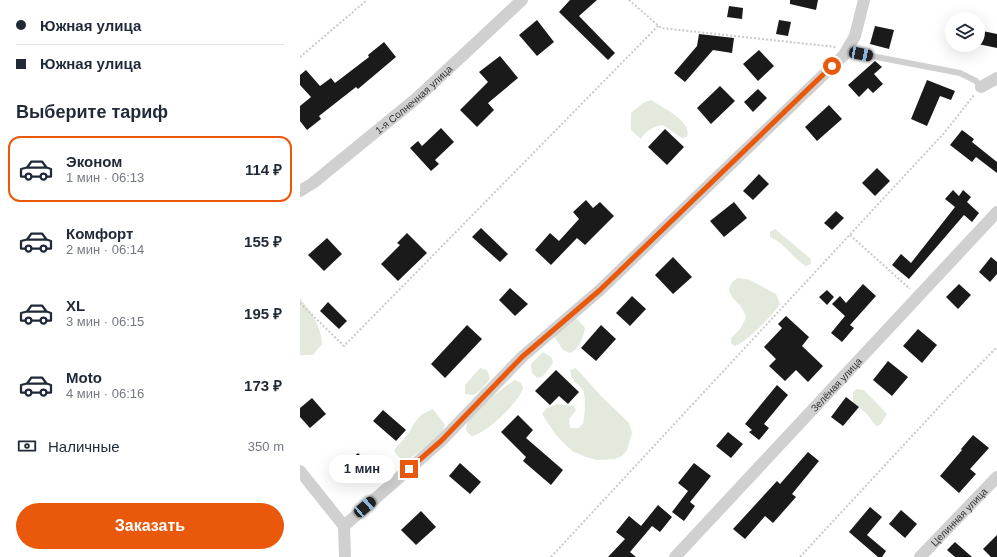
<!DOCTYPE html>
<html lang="ru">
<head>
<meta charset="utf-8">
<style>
	body { margin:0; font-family:Helvetica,sans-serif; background:#f2f2f3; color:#1f2937; height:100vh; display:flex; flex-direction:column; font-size:15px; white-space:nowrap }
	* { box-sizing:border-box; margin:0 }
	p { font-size:13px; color:#747a83 }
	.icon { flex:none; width:22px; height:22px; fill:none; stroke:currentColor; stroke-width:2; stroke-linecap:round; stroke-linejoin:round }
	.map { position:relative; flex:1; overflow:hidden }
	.panel { display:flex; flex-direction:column; background:#fff; width:300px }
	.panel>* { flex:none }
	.hud { display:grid; align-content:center; height:88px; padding:0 16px; background:#fff }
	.buttons { position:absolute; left:645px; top:12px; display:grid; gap:8px }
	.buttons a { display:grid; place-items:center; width:40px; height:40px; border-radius:50%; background:#fff; box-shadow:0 4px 16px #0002; font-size:20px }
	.end { position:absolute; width:18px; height:18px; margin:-9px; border:5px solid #ea580c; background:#fff; box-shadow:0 0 0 2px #fff }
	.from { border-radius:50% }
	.bubble { position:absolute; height:28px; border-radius:14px; background:#fff; box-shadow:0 4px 16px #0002; font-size:13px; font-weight:700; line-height:28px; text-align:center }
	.car { position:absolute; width:12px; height:24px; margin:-12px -6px; border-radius:5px; box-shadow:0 0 3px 1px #0007; background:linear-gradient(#222 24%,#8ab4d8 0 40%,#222 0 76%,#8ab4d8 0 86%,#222 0) }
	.hud b { display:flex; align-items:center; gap:14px; height:38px; font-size:15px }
	.hud b+b { border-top:1px solid #e0e1e3 }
	.hud i { width:10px; height:10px; background:#1f2937 }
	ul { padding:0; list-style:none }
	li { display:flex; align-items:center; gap:12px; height:66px; margin:0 8px 6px; padding:0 8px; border:2px solid transparent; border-radius:12px }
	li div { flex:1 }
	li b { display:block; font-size:15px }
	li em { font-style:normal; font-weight:700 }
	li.on { border-color:#ea580c }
	li>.icon { width:36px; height:36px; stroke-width:1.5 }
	h2 { padding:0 16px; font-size:18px; line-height:48px }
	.pay { display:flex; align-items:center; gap:10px; height:44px; padding:0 16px; font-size:15px }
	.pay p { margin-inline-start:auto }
	.primary-button { display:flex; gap:8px; margin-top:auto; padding:8px 16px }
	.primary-button a { flex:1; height:46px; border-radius:24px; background:#ea580c; color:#fff; font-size:16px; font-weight:700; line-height:46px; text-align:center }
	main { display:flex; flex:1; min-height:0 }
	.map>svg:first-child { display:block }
	.green { fill:#e3e9dd }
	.building { fill:#1a1a1a }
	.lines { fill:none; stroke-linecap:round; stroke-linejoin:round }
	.path { stroke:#cacaca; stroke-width:2; stroke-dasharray:2 2; stroke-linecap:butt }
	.service { stroke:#d0d0d0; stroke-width:6 }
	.minor { stroke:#d0d0d0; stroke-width:12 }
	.route { stroke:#ea580c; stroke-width:5 }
	.labels { text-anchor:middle; stroke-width:4; stroke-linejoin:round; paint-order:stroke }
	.street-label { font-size:10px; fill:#333; stroke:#fff }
</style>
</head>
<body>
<main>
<section class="panel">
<div class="hud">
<b><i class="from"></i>Южная улица</b>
<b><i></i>Южная улица</b>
</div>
<h2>Выберите тариф</h2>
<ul>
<li class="on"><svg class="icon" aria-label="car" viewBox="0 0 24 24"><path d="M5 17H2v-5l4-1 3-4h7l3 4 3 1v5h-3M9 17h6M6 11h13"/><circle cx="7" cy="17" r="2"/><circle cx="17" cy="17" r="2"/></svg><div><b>Эконом</b><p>1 мин · 06:13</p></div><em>114 ₽</em></li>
<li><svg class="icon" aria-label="car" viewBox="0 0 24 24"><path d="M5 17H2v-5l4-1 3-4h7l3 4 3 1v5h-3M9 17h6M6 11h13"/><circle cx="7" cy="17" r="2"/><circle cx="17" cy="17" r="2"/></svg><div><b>Комфорт</b><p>2 мин · 06:14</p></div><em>155 ₽</em></li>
<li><svg class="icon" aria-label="car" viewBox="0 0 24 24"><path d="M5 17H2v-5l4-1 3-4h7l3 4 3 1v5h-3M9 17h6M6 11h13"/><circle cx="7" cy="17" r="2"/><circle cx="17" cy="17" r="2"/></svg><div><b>XL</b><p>3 мин · 06:15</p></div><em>195 ₽</em></li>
<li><svg class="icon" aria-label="car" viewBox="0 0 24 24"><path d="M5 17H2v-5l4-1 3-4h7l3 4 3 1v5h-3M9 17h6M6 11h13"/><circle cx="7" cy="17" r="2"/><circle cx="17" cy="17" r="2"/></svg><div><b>Moto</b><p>4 мин · 06:16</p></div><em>173 ₽</em></li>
</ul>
<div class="pay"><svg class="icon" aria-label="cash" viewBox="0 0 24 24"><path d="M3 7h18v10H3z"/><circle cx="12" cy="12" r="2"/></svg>Наличные<p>350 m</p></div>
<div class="primary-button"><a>Заказать</a></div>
</section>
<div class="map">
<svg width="697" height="557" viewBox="0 0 697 557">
	<rect width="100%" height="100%" fill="#fff"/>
	<!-- green -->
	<g class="green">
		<path d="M351,100c11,7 42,22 36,37l-5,1 -19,-13c-10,2 -17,5 -22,14l-10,-9v-17l12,-10z"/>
		<path d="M475,229l36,30v5l-5,2c-14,-8 -21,-23 -36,-29v-5z"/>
		<path d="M438,278l12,2 26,14 4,10c-7,11 -35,40 -46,42l-3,-3v-5l9,-9 6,-11c-4,-17 -15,-16 -17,-29l3,-7z"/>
		<path d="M0,298c11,14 21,28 22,46l-9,11h-13z"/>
		<path d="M276,318l9,10c-2,10 -5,20 -15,25l-7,-3 -9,-14z"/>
		<polygon points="243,352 252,358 253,363 243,376 237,378 232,373 231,364"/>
		<polygon points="180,368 187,370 190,379 181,390 174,395 165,394 165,385"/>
		<path d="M276,368l25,28 28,27 3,10 -5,17 -5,6 -7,3 -18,1 -11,-3 -14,-6 -16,-16 -14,-21 5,-6 10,-4 17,2 2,4 -7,9 1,9h8l5,-4c2,-6 3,-29 0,-34 -7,-10 -10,-5 -13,-20z"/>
		<path d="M215,380l6,3 2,5c-4,14 -36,45 -51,48 -3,-2 -5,-4 -6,-7 -1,-13 39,-43 49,-49z"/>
		<polygon points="557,389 564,390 587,414 580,425 576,426 567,414 553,402 553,392"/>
		<path d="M133,409l12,16 -4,10 -33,25c-7,0 -10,-3 -14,-9 3,-6 7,-8 11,-13 12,-15 8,-21 28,-29z"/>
	</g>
	<!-- building -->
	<g class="building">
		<polygon points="270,0 297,0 279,16 315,53 308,60 259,12"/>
		<polygon points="490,0 518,0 516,10 490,4"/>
		<polygon points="429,6 443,8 442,19 427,17"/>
		<polygon points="237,20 254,42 237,56 219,35"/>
		<polygon points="479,20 491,22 488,36 476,34"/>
		<polygon points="575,26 594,30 589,49 570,44"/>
		<polygon points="678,30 697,34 697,48 678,44"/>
		<polygon points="399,34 434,38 432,53 413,50 385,82 374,73 397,46"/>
		<polygon points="84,42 96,57 58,89 56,87 19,116 21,119 7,130 0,121 0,106 11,97 0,85 0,75 6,70 20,86 31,78 35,83 69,57 68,55"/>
		<polygon points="459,50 474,66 458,81 443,64"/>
		<polygon points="200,56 218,78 188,103 194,110 177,127 160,110 188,82 179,72"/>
		<polygon points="575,61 582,67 574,74 583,84 573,93 568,88 559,97 548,85"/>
		<polygon points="627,80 655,91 651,100 640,96 627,126 611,119"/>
		<polygon points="420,86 435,101 411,124 397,108"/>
		<polygon points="458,89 467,98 453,112 444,102"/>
		<polygon points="529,105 542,119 517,141 505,127"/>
		<polygon points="141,128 154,142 135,160 139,164 131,171 110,148 118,141 122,146"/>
		<polygon points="365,129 384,147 367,165 348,147"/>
		<polygon points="662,130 674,139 672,142 697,162 697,173 676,157 672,162 650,145"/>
		<polygon points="577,168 590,181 575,196 562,183"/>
		<polygon points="459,174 469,184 453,200 443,191"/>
		<polygon points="653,190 659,196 663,190 671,197 667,202 679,213 672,222 664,215 609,279 592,265 601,254 611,263 655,207 645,199"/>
		<polygon points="286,200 293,208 300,202 314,216 285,245 277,238 251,265 235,250 250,233 259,241 279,219 273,212"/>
		<polygon points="434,202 447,218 424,237 410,221"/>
		<polygon points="536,211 544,218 532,230 524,223"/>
		<polygon points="181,228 208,254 200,262 172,237"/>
		<polygon points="107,233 127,253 98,281 81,264 100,245 97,243"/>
		<polygon points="27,238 42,254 24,271 8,255"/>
		<polygon points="373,257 392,277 373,294 355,275"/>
		<polygon points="691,257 697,262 697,274 690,282 679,272"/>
		<polygon points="563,284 576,296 550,325 554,328 542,342 531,333 545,316 532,304 540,296 546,303"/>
		<polygon points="659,284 671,295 658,309 646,297"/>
		<polygon points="210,288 228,304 215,316 199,300"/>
		<polygon points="527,290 534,297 527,305 519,297"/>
		<polygon points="332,296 346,309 330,326 316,313"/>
		<polygon points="28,302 47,321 39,329 20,311"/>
		<polygon points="486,316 509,337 502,346 523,366 508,382 496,370 485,381 469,366 476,359 464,347 482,328 478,324"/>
		<polygon points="167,325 182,339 145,378 131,364"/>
		<polygon points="301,325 316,339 296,361 281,348"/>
		<polygon points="618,329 637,345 622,363 603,346"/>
		<polygon points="588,361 608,377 592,396 573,380"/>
		<polygon points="256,370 279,392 268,404 259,396 250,405 235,391"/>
		<polygon points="477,385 488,395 464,424 469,428 459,440 449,432 452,430 445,424"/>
		<polygon points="546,397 559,407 543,426 531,417"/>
		<polygon points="12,398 26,414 10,428 0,417 0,408"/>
		<polygon points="83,410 106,430 96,441 73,421"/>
		<polygon points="218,415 233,430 226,438 263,470 251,485 223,461 226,457 201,432"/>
		<polygon points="428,432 443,444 431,458 416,446"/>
		<polygon points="673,435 689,448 670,469 676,474 659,493 640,476 662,450 661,449"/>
		<polygon points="508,452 519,461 492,494 496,497 473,523 465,516 445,539 433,529 477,481 480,484"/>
		<polygon points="58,453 71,467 53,483 40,469"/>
		<polygon points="160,463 181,482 170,494 149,476"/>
		<polygon points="394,463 411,476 390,502 395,506 384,521 372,512 388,491 378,483"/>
		<polygon points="358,505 372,517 360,532 352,526 330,552 336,557 308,557 325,539 316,532 329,516 341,526"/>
		<polygon points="570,507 582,517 567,535 586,551 582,557 578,557 549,532"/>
		<polygon points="601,510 617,524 605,538 589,524"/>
		<polygon points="121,511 136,527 116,545 101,530"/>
		<polygon points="697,535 697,557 691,557 683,549"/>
		<polygon points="655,542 672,557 655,557 647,550"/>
	</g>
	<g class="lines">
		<!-- path -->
		<g class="path">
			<polyline points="329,0 361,28 536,47"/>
			<polyline points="0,57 67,0"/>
			<polyline points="550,235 610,289"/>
			<polyline points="0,303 44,346 358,26"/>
			<polyline points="251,557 645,132 674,95"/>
			<polyline points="500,557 650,395 697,347"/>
		</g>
		<!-- service -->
		<polyline class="service" points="549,48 561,54 660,73 676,81 681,87"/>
		<!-- minor -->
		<g class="minor">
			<polyline points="681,87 697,78"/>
			<path id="s1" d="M0,191l13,-8 104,-85 105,-98"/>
			<polyline points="0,471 44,526"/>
			<polyline points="45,557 44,526 141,441 222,357 300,290 544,55 555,36 564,0"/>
			<path id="s2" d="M375,557l322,-345"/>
			<path id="s3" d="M620,557l77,-80"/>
		</g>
	</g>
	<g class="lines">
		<!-- route -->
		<polyline class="route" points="109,469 141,441 222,357 300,290 532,66"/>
	</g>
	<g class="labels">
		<!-- street labels -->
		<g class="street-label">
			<text dy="4" stroke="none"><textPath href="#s1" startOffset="146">1-я Солнечная улица</textPath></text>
			<text dy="4" stroke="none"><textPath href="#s2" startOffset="236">Зелёная улица</textPath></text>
			<text dy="4" stroke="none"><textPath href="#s3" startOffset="56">Целинная улица</textPath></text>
		</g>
	</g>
</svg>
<div class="buttons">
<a><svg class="icon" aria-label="layers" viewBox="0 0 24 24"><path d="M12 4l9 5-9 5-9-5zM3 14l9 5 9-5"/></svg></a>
</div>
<i class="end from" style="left:532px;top:66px"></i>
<i class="end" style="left:109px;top:469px"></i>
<div class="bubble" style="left:29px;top:455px;width:66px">1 мин</div>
<i class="car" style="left:561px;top:54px;rotate:101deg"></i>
<i class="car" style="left:65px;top:507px;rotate:49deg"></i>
</div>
</main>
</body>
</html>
